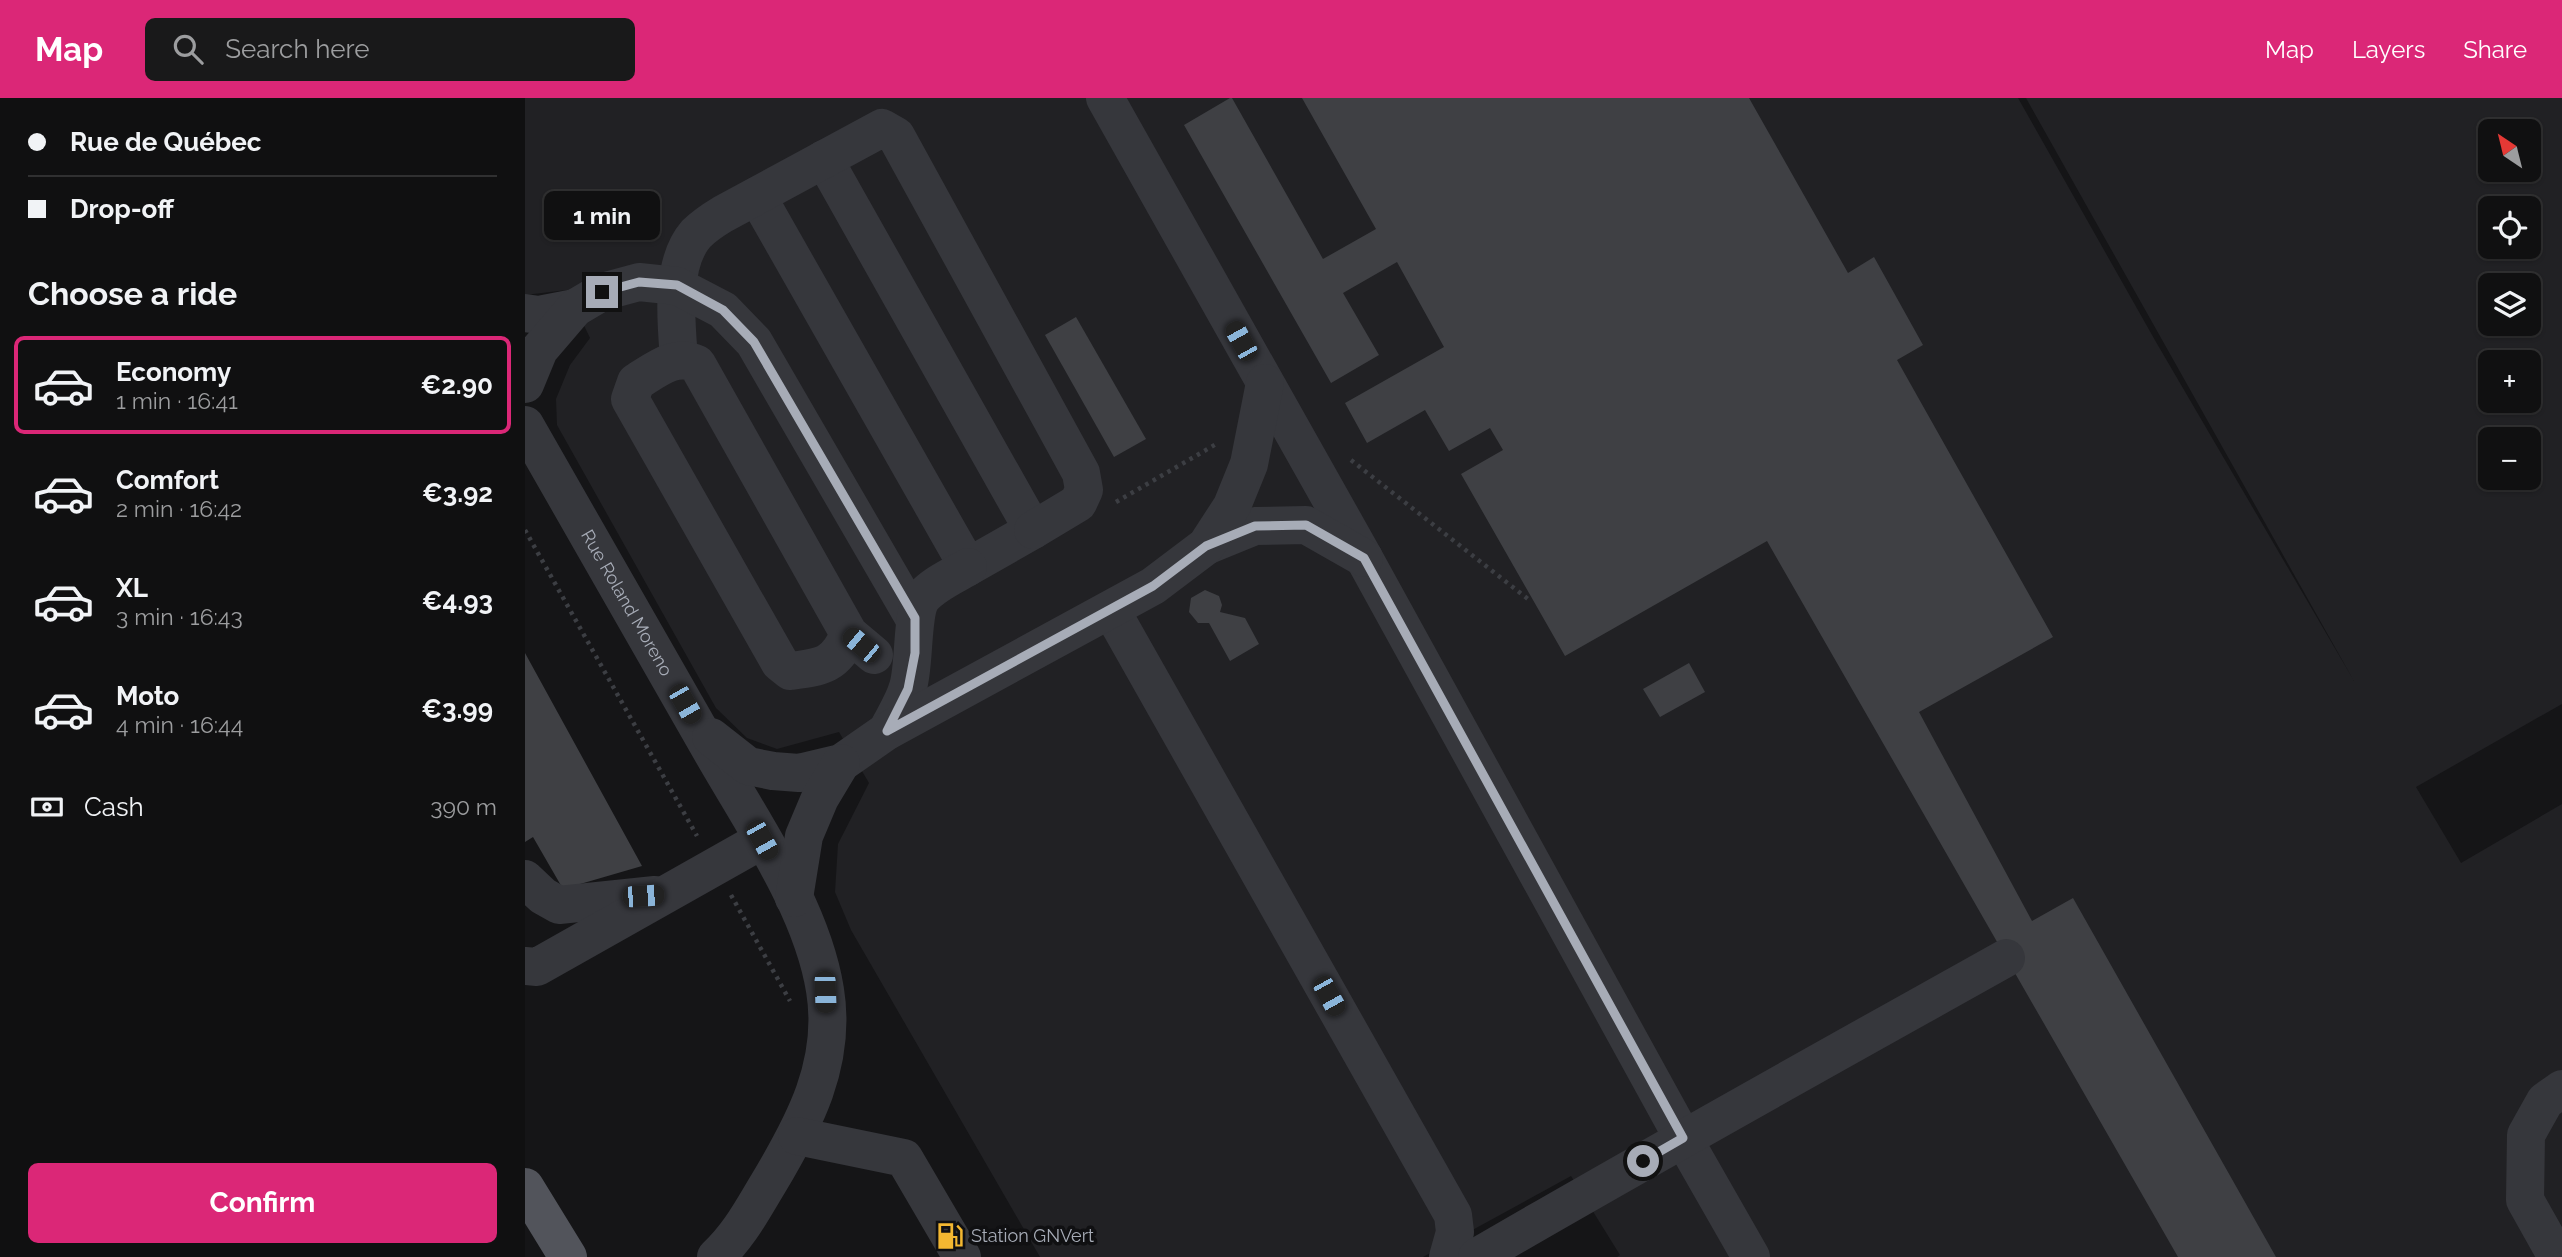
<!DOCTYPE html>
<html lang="en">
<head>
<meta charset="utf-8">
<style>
	body { margin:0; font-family:Raleway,sans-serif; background:#19191a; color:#f1f3f6; height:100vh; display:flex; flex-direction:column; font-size:26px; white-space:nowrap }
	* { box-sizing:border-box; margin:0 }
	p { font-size:23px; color:#9c9d9f }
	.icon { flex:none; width:38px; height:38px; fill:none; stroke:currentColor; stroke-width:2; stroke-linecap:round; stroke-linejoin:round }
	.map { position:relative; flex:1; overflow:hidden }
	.panel { display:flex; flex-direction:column; background:#101011; width:525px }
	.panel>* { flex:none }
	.hud { display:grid; align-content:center; height:154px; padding:0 28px; background:#101011 }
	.needle { width:46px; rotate:325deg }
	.fabs { position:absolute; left:1953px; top:21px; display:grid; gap:14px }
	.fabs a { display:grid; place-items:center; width:63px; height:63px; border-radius:10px; background:#101011; box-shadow:0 2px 5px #0004,0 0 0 2px #303031; font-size:35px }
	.end { position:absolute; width:32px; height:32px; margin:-16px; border:9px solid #a7acb7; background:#111; box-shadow:0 0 0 4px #111 }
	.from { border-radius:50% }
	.bubble { position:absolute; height:49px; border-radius:10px; background:#101011; box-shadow:0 2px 5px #0004,0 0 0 2px #303031; font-size:23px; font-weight:700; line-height:49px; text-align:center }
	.car { position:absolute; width:21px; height:42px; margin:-21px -10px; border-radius:9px; box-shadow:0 0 5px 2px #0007; background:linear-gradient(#222 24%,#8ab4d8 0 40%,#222 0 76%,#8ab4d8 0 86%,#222 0) }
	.hud b { display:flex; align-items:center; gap:24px; height:66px; font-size:26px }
	.hud b+b { border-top:2px solid #303031 }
	.hud i { width:18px; height:18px; background:#f1f3f6 }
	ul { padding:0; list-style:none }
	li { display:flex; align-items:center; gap:21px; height:98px; margin:0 14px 10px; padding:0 14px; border:4px solid transparent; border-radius:10px }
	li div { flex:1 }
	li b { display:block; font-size:26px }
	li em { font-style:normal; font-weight:700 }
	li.on { border-color:#db2777 }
	li>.icon { width:63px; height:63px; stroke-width:1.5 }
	h2 { padding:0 28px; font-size:32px; line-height:84px }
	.pay { display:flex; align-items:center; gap:18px; height:77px; padding:0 28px; font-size:26px }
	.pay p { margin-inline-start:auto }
	.cta { display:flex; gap:14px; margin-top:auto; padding:14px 28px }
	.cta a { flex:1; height:80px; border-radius:10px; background:#db2777; color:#fff; font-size:28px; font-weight:700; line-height:80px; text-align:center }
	header { display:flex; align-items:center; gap:42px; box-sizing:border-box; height:98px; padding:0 35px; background:#db2777; color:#fff }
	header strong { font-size:33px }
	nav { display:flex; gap:38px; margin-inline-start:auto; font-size:24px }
	.search { width:490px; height:63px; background:#19191a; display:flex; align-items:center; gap:18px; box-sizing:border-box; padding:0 24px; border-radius:10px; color:#9c9d9f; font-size:26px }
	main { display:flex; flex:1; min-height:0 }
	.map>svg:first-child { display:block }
	.built { fill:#212124; fill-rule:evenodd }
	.building { fill:#3f4044 }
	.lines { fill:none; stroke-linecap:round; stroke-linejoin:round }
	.path { stroke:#3c3e43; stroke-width:4.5; stroke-dasharray:3.5 5; stroke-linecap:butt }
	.minor { stroke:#36373c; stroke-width:38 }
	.major { stroke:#52545b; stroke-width:38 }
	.route { stroke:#a7acb7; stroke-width:9 }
	.labels { text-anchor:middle; stroke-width:7; stroke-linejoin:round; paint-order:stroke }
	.street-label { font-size:18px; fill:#a7acb7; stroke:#101012 }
	.poi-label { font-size:18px; fill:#a7acb7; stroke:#101012; text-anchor:start }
</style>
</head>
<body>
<header>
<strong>Map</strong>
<div class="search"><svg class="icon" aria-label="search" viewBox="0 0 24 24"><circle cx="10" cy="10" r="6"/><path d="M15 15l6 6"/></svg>Search here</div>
<nav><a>Map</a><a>Layers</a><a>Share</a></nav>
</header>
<main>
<section class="panel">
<div class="hud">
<b><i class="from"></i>Rue de Québec</b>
<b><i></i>Drop-off</b>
</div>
<h2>Choose a ride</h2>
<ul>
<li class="on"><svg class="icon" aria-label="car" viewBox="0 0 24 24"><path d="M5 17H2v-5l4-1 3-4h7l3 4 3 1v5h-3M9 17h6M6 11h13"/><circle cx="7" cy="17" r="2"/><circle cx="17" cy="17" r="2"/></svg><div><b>Economy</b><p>1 min · 16:41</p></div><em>€2.90</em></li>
<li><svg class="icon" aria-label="car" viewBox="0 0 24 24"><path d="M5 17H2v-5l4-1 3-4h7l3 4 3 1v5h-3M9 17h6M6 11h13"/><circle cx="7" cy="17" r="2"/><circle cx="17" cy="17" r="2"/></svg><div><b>Comfort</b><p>2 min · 16:42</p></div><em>€3.92</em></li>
<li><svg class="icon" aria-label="car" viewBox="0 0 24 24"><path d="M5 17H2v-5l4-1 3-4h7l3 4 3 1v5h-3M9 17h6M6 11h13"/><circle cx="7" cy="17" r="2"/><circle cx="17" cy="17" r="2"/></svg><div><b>XL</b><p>3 min · 16:43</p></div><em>€4.93</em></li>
<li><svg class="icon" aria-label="car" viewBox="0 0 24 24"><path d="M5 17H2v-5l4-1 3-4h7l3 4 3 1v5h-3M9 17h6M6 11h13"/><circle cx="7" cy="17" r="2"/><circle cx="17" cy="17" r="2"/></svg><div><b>Moto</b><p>4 min · 16:44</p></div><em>€3.99</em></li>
</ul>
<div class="pay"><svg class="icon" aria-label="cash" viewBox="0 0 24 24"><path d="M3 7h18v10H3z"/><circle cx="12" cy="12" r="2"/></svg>Cash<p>390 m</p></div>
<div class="cta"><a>Confirm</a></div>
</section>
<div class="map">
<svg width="2037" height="1159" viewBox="0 0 2037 1159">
	<rect width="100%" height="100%" fill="#151517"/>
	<!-- built -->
	<path class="built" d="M0,0h1493l138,244 198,339 -328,-583h536v606l-146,83 45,76 101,-59v453h-945l3,-2 -49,-79 -148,81h-383l-189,-327 -16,-38 3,-48 31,-61 -30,-51 -62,17 -30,-11 -31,-30 -159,-283 -1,-26 14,-34 20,-27 -23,-48 -42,5zM1965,33h39v39h-39zM1965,110h39v39h-39zM1965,187h39v39h-39zM1965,264h39v39h-39zM1965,341h39v39h-39z"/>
	<!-- building -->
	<g class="building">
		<polygon points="705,0 707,0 798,161 851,131 777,0 1224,0 1323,175 1349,159 1398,247 1372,262 1528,539 1394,614 1507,823 1548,800 1751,1159 1653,1159 1242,443 1040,558 936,376 978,352 965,330 924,353 900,312 842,345 820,305 919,249 872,164 818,195 854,257 806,285 659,27"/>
		<polygon points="551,219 621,341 589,359 520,237"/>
		<polygon points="680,492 694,498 697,507 695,514 720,520 734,546 705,563 684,525 673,525 664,514 666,500"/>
		<polygon points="0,555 117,768 38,791 8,739 0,744"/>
		<polygon points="1164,565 1180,594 1135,619 1118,591"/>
	</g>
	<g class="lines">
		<!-- path -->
		<g class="path">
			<polyline points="826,362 1003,501"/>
			<polyline points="591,404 693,345"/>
			<polyline points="0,432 172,738"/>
			<polyline points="206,797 265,903"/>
		</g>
		<!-- minor -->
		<g class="minor">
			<polyline points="580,0 839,460 1158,1040 1226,1159"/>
			<polyline points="232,98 443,469 508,432 299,61"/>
			<polyline points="0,215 14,217 50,210"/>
			<path d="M154,260c-3,-36 -9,-94 17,-124 8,-8 17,-14 27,-20l159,-86 14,8 185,337 3,17 -6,13 -45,27"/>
			<polyline points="0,286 14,252 50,210 77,194 114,184 152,188 198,212 229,244 389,520"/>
			<path id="s1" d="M0,327c62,109 125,218 187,327 41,72 100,156 113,238 12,73 -21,134 -57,194 -17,28 -28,50 -52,73"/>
			<polyline points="681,448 730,428 781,427 839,460"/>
			<polyline points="586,512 928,1117 930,1134 923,1159"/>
			<path d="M324,536c-13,32 -28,33 -59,37l-10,-8 -150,-264 6,-17c20,-12 39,-29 61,-18l152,270 25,21"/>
			<path d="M362,633c7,-14 17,-29 21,-44 7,-22 3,-76 15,-90 11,-13 30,-21 45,-30"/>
			<polyline points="186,639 223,668 248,673 274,675 316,665 362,633 628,488 681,448 707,408 724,366 740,285"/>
			<polyline points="0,781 18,798 34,807 130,797"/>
			<polyline points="269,800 279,738 295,700 316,665"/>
			<polyline points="0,868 12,869 237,742"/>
			<polyline points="272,1038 379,1060 437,1159"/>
			<path d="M952,1159c175,-102 352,-200 529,-299"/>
			<polyline points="2032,1159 2000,1102 2001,1037 2020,1003 2037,991"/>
		</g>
		<!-- major -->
		<polyline class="major" points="0,1089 43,1159"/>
	</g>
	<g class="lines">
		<!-- route -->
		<polyline class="route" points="77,194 114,184 152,187 198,212 229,244 390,520 390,555 383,591 362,633 628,488 681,448 730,428 781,427 839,460 1158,1040 1118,1063"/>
	</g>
	<!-- icons -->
	<defs>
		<symbol id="fuel-bare" viewBox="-9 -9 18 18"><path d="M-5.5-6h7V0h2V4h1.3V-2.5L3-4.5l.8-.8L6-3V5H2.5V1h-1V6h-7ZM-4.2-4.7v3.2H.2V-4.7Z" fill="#f3b731" stroke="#101012" stroke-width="2.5" paint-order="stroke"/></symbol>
	</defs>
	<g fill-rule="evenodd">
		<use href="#fuel-bare" x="406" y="1119" width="38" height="38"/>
	</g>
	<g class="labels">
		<!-- street labels -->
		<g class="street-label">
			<text dy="6" stroke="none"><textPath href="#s1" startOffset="205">Rue Roland Moreno</textPath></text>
		</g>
		<!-- poi labels -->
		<g class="poi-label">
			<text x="446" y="1144">Station GNVert</text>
		</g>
	</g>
</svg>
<div class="fabs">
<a><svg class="needle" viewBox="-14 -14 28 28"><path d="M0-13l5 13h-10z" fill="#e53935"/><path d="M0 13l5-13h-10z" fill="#9c9d9f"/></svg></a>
<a><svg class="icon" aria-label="locate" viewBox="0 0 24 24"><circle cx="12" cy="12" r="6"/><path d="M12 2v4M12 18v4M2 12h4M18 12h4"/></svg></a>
<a><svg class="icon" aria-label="layers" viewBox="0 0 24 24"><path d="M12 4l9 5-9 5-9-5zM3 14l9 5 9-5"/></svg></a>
<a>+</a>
<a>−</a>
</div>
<i class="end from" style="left:1118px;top:1063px"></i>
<i class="end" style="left:77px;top:194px"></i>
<div class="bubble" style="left:19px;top:93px;width:116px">1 min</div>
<i class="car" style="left:716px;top:243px;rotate:331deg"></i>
<i class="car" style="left:336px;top:547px;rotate:310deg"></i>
<i class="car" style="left:160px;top:606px;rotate:150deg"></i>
<i class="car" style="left:237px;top:742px;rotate:151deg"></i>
<i class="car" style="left:118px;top:798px;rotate:86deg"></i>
<i class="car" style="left:300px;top:894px;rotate:178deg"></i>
<i class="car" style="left:804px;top:898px;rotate:151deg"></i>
</div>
</main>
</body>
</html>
